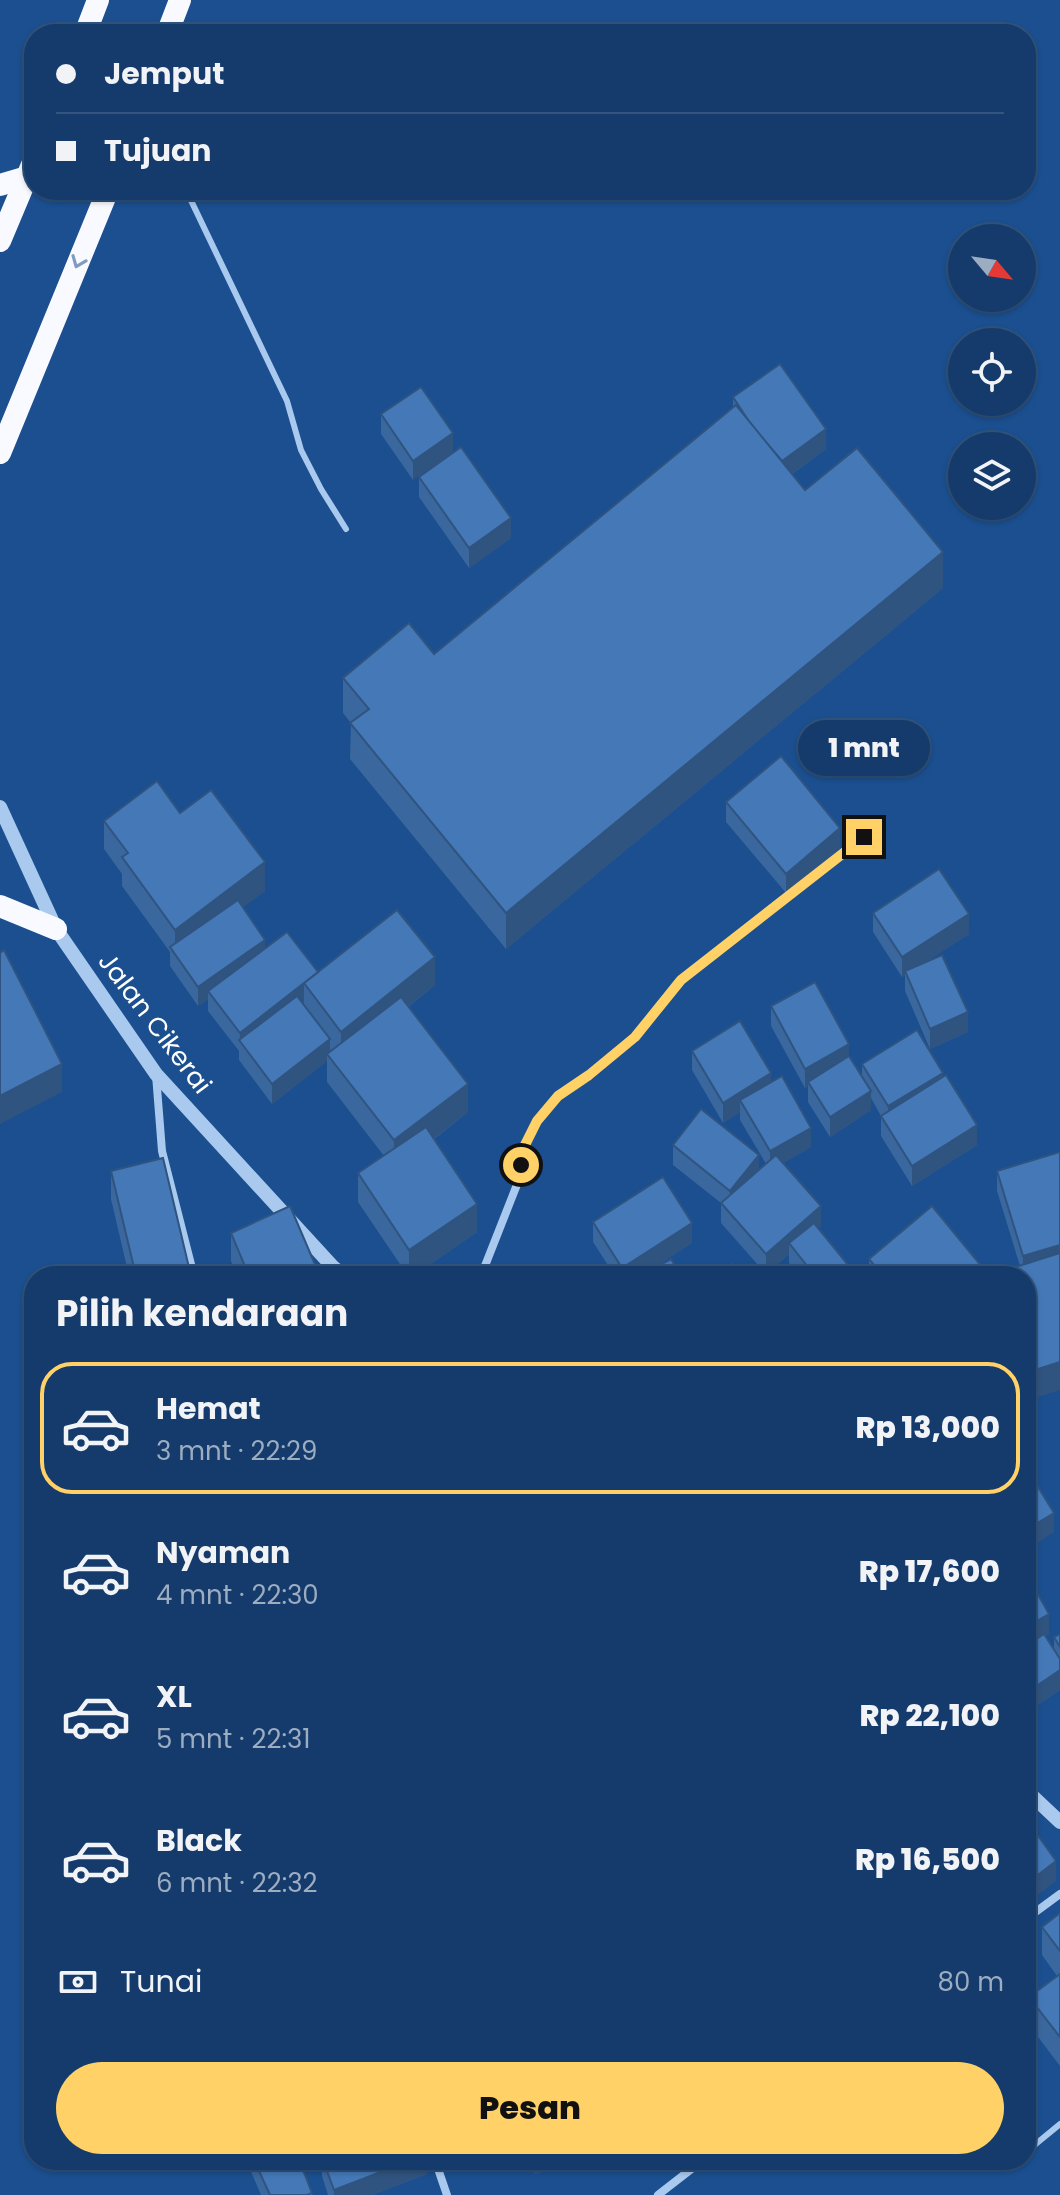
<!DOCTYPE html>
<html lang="id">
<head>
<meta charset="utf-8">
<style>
	body { margin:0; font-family:Poppins,sans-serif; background:#214673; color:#f1f3f6; height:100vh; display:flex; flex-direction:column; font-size:30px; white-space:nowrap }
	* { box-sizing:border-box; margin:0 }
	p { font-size:26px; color:#9dadc1 }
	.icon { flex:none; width:44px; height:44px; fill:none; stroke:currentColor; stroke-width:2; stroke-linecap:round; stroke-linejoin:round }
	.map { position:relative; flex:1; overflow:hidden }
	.sheet { position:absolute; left:24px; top:1266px; width:1012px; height:904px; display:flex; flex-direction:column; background:#143b6b; border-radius:32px; box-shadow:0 2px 6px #0004,0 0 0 2px #33557e }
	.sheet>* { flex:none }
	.guide { position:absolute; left:24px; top:24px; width:1012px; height:176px; border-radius:32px; box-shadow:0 2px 6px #0004,0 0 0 2px #33557e; display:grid; align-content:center; height:176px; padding:0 32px; background:#143b6b }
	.needle { width:52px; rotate:119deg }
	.tools { position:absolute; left:948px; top:224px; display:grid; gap:16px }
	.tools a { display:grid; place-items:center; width:88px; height:88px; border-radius:50%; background:#143b6b; box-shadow:0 2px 6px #0004,0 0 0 2px #33557e; font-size:40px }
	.end { position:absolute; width:36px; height:36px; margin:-18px; border:10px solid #ffd166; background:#111; box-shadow:0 0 0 4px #111 }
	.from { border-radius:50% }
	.bubble { position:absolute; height:56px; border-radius:28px; background:#143b6b; box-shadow:0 2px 6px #0004,0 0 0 2px #33557e; font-size:26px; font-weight:800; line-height:56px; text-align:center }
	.guide b { display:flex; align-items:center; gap:28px; height:76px; font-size:30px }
	.guide b+b { border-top:2px solid #33557e }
	.guide i { width:20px; height:20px; background:#f1f3f6 }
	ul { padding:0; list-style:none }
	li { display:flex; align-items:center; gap:24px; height:132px; margin:0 16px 12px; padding:0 16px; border:4px solid transparent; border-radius:32px }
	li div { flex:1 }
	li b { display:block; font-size:30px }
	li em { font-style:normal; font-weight:800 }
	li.on { border-color:#ffd166 }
	li>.icon { width:72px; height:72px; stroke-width:1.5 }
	h2 { padding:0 32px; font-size:36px; line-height:96px }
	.pay { display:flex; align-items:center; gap:20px; height:88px; padding:0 32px; font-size:30px }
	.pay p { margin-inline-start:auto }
	.button { display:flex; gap:16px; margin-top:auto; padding:16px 32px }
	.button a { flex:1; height:92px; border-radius:48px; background:#ffd166; color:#111; font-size:32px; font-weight:800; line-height:92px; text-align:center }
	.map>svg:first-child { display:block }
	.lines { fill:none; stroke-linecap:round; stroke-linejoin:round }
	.service { stroke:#a9c9ee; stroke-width:6 }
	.minor { stroke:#a9c9ee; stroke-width:8 }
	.tertiary { stroke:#a9c9ee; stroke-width:14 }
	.trunk { stroke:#f8faff; stroke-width:22 }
	.wall { fill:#3a679d }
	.shaded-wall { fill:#305480 }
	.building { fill:#4478b7; stroke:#305480; stroke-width:2 }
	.oneway { stroke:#7e9cc1 }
	.route { stroke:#ffd166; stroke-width:10 }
	.labels { text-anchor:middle; stroke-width:8; stroke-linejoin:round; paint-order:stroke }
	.street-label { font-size:26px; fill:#fff; stroke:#1b4f8f }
</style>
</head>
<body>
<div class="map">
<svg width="1060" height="2195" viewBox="0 0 1060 2195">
	<rect width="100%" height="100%" fill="#1b4f8f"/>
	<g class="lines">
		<!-- service -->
		<g class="service">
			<polyline points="186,190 287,401 301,450 321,489 346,529"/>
			<polyline points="1026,2152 1060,2124"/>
		</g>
		<!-- minor -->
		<g class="minor">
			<polyline points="156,1075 162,1151 194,1276"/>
			<polyline points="481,1276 518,1182 523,1149 537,1121 558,1096 589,1075 635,1037 681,980 864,837"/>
			<polyline points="1026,1919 1060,1894"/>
			<polyline points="435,2160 447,2195"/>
			<polyline points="658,2195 703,2160"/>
		</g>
		<!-- tertiary -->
		<g class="tertiary">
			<polyline points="0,807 56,929 156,1074 333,1267 344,1276"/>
			<polyline points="1026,1790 1060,1822"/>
		</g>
		<!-- trunk -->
		<g class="trunk">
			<polyline points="85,34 98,0"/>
			<polyline points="167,34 180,0"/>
			<polyline points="0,185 27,177"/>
			<polyline points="0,241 34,160"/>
			<polyline points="0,453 108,190"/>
			<polyline points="0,906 56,929"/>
		</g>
	</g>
	<!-- wall -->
	<g class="wall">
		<polygon points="421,387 413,480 381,434 381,414"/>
		<polygon points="733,397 826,449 792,474 805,490 943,588 506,949 350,759 351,723 343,713 343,678 434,654 733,408"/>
		<polygon points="419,477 511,538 469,568 419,497"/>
		<polygon points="726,802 840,848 786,893 726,822"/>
		<polygon points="180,813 265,891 243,907 265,948 318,972 435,985 408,1007 468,1112 434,1139 477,1232 413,1276 408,1276 358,1202 358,1173 384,1156 327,1082 327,1061 272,1104 239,1060 239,1051 208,1011 208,999 198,1006 170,966 170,952 122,886 122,874 104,849 104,821"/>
		<polygon points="873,913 969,934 922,964 968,1032 930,1049 905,991 905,975 902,977 873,932"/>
		<polygon points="771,1006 849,1056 862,1076 862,1064 943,1078 977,1145 912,1186 881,1136 881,1116 871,1098 871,1110 830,1137 808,1102 808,1086 805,1088 771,1026"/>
		<polygon points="692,1051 771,1082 811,1147 783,1163 821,1226 818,1228 857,1276 799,1276 789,1263 789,1254 766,1274 721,1223 721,1203 673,1165 673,1145 759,1170 766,1164 740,1120 740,1112 723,1123 692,1070"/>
		<polygon points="1060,1152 1032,1399 1026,1378 1026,1276 1003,1276 1003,1271 1020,1266 997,1191 997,1171"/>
		<polygon points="111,1171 191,1276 129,1276 111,1199"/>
		<polygon points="593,1222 692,1243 645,1273 681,1276 615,1276 593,1242"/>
		<polygon points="231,1233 320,1276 237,1276 231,1261"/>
		<polygon points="869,1259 983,1276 869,1276"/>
		<polygon points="1026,1573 1049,1634 1045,1636 1054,1650 1054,1637 1060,1634 1060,1690 1026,1713"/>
		<polygon points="1060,1913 1060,2066 1029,2025 1029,1997 1057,1976 1042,1955 1042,1927"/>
		<polygon points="246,2160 299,2160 312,2195 261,2195"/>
		<polygon points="322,2160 427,2160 427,2174 372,2195 328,2195 322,2176"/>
		<polygon points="530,2160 577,2160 535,2174"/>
	</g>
	<!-- shaded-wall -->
	<g class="shaded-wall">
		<polygon points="826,429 826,449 779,483 779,463"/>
		<polygon points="453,433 453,453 413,480 413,461"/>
		<polygon points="511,518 511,538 469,568 469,548"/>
		<polygon points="943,552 943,588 506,949 506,913"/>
		<polygon points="840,828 840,848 786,893 786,874"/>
		<polygon points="265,862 265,891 177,956 175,953 175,930"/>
		<polygon points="969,914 969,934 906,974 905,971 905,975 902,977 902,957"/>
		<polygon points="265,940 265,960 208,991 208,999 198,1006 198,987"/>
		<polygon points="435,957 435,985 341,1060 341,1032"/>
		<polygon points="304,984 304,1004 240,1042 240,1033"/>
		<polygon points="968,1012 968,1032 930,1049 930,1029"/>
		<polygon points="330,1039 330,1057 327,1054 327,1061 272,1104 272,1084"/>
		<polygon points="849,1044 849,1064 808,1082 808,1086 805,1088 805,1069"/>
		<polygon points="62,1064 62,1092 0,1124 0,1096"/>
		<polygon points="771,1073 771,1093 740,1100 740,1112 723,1123 723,1103"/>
		<polygon points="943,1073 943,1092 888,1126 888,1106"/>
		<polygon points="468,1084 468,1112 394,1169 394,1140"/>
		<polygon points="871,1091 871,1110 830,1137 830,1117"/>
		<polygon points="977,1125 977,1145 912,1186 912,1166"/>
		<polygon points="811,1128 811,1147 770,1171 770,1151"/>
		<polygon points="759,1155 759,1175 730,1211 730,1191"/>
		<polygon points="477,1204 477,1232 413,1276 409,1276 409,1250"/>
		<polygon points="821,1206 821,1226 794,1250 789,1243 789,1254 766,1274 766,1254"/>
		<polygon points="692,1223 692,1243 640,1276 622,1276 622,1268"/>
		<polygon points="1060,1245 1060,1264 1023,1276 1023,1256"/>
		<polygon points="983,1268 983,1276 973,1276"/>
		<polygon points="1060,1362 1060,1390 1032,1399 1032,1371"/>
		<polygon points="1054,1513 1054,1532 1026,1550 1026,1530"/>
		<polygon points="1049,1614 1049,1634 1026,1647 1026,1627"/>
		<polygon points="1060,1670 1060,1690 1026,1713 1026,1693"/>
		<polygon points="1056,1861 1056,1881 1026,1904 1026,1884"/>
		<polygon points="412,2160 427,2160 427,2174 372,2195 334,2195 334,2190"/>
		<polygon points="535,2160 577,2160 535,2174"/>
	</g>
	<!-- building -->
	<g class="building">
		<polygon points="780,364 826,429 782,461 752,426 733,397"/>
		<polygon points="421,387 453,433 413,461 381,414"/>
		<polygon points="736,405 805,490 857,448 943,552 506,913 350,723 369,709 343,678 409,623 434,654"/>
		<polygon points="461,447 511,518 469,548 419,477"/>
		<polygon points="781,756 840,828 786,874 726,802"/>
		<polygon points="157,781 180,813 211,790 265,862 175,930 122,857 128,853 104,821"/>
		<polygon points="939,869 969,914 902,957 873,913"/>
		<polygon points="238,900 265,940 198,987 170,947"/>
		<polygon points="397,910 435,957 341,1032 304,983"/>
		<polygon points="287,932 318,972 240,1033 208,991"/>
		<polygon points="4,950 62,1064 0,1096 0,953"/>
		<polygon points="942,955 968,1012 930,1029 905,971"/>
		<polygon points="815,982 849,1044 805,1069 771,1006"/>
		<polygon points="297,996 330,1039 272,1084 239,1040"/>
		<polygon points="401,997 468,1084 394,1140 327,1054"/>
		<polygon points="740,1021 771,1073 723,1103 692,1051"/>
		<polygon points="917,1030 943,1073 888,1106 862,1064"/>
		<polygon points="849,1056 871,1091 830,1117 808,1082"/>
		<polygon points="946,1075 977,1125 912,1166 881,1116"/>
		<polygon points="782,1076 811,1128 770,1151 740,1100"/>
		<polygon points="701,1109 759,1155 730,1191 673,1145"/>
		<polygon points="426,1127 477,1204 409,1250 358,1173"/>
		<polygon points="1060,1152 1060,1245 1023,1256 997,1171"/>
		<polygon points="776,1155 821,1206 766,1254 721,1203"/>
		<polygon points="163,1158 191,1276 136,1276 111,1171"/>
		<polygon points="663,1177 692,1223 622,1268 593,1222"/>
		<polygon points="290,1206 320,1276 249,1276 231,1233"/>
		<polygon points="932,1206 983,1268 973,1276 883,1276 869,1259"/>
		<polygon points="814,1223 857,1276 815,1276 789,1243"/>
		<polygon points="1060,1253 1060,1362 1032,1371 1026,1350 1026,1276 1004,1276 1003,1271"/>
		<polygon points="671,1259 681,1276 640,1276"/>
		<polygon points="732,1264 738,1276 710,1276"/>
		<polygon points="1030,1474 1054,1513 1026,1530 1026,1476"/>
		<polygon points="1026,1573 1049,1614 1026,1627"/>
		<polygon points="1044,1634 1060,1659 1060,1670 1026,1693 1026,1646"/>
		<polygon points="1060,1634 1060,1647 1054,1637"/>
		<polygon points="1034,1830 1056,1861 1026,1884 1026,1836"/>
		<polygon points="1060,1913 1060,1951 1042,1927"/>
		<polygon points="1060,1974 1060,2037 1029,1997"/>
		<polygon points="254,2160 299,2160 312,2193 307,2195 270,2195"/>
		<polygon points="323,2160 412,2160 334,2190"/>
	</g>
	<!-- one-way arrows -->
	<defs><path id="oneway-chevron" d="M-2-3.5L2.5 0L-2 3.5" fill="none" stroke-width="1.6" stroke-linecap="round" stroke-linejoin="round" transform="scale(2)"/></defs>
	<use class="oneway" href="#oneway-chevron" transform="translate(78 262) rotate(112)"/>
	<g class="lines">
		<!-- route -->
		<polyline class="route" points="521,1165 523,1149 537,1121 558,1096 589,1075 635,1037 681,980 864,837"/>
	</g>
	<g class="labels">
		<!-- street labels -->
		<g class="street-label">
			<text transform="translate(155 1023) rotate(53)" y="9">Jalan Cikerai</text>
		</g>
	</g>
</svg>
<div class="tools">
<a><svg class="needle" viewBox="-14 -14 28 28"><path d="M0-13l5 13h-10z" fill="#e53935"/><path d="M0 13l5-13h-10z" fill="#9dadc1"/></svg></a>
<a><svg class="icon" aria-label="locate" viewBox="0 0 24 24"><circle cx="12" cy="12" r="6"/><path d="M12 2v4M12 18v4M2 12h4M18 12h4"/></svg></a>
<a><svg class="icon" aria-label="layers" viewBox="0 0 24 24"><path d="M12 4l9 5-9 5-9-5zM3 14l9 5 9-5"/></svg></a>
</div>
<i class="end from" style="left:521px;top:1165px"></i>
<i class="end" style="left:864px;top:837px"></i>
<div class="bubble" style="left:798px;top:720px;width:132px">1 mnt</div>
<div class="guide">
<b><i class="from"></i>Jemput</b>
<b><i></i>Tujuan</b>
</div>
<section class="sheet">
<h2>Pilih kendaraan</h2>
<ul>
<li class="on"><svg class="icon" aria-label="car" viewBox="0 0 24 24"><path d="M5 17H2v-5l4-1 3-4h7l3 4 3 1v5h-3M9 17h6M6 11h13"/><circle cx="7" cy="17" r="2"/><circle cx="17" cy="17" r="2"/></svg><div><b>Hemat</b><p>3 mnt · 22:29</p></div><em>Rp 13,000</em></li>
<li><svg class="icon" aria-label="car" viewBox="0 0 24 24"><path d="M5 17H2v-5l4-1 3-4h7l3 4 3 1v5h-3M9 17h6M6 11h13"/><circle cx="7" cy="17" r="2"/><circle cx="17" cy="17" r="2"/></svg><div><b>Nyaman</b><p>4 mnt · 22:30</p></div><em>Rp 17,600</em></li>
<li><svg class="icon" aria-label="car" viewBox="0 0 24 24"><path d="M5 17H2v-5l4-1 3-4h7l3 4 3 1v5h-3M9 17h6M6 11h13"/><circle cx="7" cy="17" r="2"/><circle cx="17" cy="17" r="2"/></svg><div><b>XL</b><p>5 mnt · 22:31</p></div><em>Rp 22,100</em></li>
<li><svg class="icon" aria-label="car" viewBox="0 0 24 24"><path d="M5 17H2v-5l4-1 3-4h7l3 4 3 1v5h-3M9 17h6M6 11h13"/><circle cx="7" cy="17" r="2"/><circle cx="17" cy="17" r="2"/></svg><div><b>Black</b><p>6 mnt · 22:32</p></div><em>Rp 16,500</em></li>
</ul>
<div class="pay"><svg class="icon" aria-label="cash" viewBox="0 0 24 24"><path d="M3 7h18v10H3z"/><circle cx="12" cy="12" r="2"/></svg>Tunai<p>80 m</p></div>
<div class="button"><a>Pesan</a></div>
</section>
</div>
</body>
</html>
